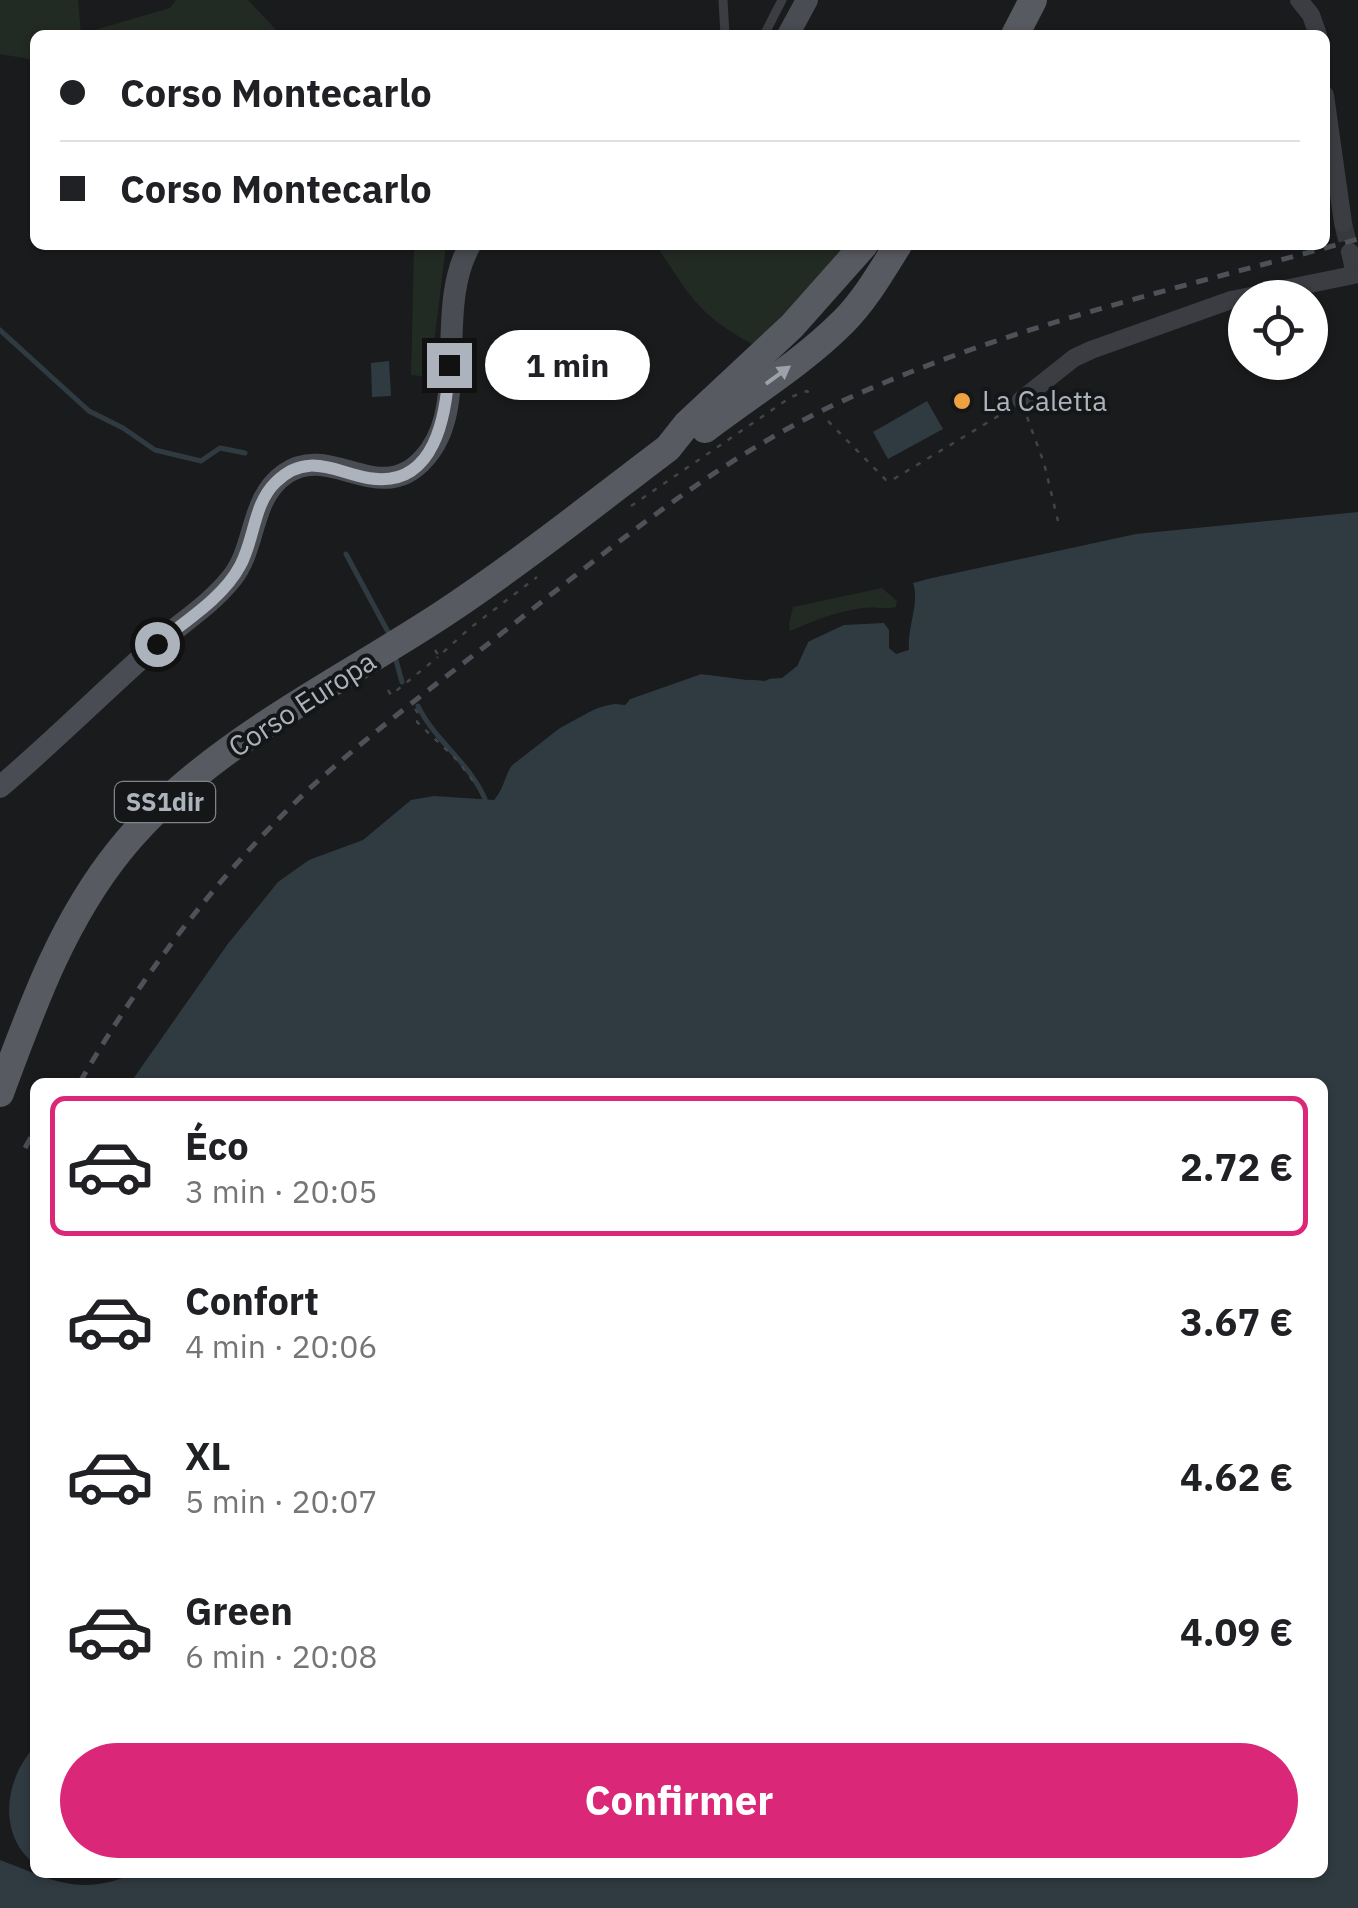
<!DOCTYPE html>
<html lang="fr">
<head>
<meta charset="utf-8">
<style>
	body { margin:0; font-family:"IBM Plex Sans",sans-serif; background:#f6f6f6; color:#202124; height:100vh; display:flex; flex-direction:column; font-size:38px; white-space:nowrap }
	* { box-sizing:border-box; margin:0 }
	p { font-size:32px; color:#757577 }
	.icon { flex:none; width:55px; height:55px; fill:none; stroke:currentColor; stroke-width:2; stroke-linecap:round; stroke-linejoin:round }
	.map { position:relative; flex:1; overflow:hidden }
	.side { position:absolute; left:30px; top:1078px; width:1298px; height:800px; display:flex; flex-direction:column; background:#fff; border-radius:15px; box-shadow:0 2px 8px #0004 }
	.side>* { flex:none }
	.top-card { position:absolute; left:30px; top:30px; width:1300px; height:220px; border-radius:15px; box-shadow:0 2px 8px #0004; display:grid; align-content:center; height:220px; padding:0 30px; background:#fff }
	.fabs { position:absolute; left:1228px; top:280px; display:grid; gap:20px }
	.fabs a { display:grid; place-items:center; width:100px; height:100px; border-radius:50%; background:#fff; box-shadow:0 2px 8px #0004; font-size:50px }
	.end { position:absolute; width:45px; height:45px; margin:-22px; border:12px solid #adb3bc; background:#111; box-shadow:0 0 0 5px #111 }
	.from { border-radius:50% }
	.bubble { position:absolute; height:70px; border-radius:35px; background:#fff; box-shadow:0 2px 8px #0004; font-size:32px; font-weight:700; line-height:70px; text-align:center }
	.top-card b { display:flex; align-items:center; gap:35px; height:95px; font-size:38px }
	.top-card b+b { border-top:2px solid #e0e0e0 }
	.top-card i { width:25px; height:25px; background:#202124 }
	ul { padding:18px 0 0; list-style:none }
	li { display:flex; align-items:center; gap:30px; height:140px; margin:0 20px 15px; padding:0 10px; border:5px solid transparent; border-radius:15px }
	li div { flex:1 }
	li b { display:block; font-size:38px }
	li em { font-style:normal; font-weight:700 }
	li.selected { border-color:#db2777 }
	li>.icon { width:90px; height:90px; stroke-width:1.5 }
	.button { display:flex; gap:20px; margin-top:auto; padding:20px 30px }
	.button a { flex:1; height:115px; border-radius:60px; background:#db2777; color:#fff; font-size:40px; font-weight:700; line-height:115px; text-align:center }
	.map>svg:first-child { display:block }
	.green { fill:#222b23 }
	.water { fill:#303b41 }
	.pier { fill:#1a1b1d }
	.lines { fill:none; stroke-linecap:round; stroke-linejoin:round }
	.stream { stroke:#303b41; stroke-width:5 }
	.minor-tunnel { stroke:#37393d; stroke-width:18; stroke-dasharray:18 9; stroke-linecap:butt }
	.path { stroke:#414449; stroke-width:2.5; stroke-dasharray:5 8; stroke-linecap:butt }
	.service { stroke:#3b3d42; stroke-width:9 }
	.minor { stroke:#3b3d42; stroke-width:18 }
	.secondary { stroke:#494c52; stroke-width:22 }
	.primary { stroke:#585a61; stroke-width:28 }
	.rail { stroke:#4e5157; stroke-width:5; stroke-dasharray:12 10; stroke-linecap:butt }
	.oneway { fill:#9ca1aa }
	.route { stroke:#adb3bc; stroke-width:12 }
	.poi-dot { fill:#eea141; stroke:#151618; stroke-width:4 }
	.labels { text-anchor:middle; stroke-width:8; stroke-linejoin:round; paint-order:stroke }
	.shield { fill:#151618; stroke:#7f848b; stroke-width:2.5 }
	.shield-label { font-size:25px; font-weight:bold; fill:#adb3bc }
	.poi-label { font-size:28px; fill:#adb3bc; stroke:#151618; text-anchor:start }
	.street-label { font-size:28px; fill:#adb3bc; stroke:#151618 }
</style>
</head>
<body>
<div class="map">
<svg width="1358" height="1908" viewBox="0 0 1358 1908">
	<rect width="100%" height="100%" fill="#1a1b1d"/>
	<!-- green -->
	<g class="green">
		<polygon points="0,0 78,0 81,34 170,8 176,0 248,0 281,35 35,35 35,60 0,54"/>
		<polygon points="408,245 446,245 430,377 411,375 414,247"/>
		<path d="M656,245h197l-95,102c-58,-30 -67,-49 -102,-102z"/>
		<path d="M882,588l15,13 -1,6c-11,3 -21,-1 -33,1 -26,3 -49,13 -73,23l-1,-7 4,-17z"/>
	</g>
	<!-- water -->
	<g class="water">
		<polygon points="389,361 391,396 372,397 371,363"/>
		<polygon points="927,401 943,429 888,459 873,432"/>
		<path d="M1358,512v1396h-1358v-48c53,20 80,38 137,12h1185v-790h-1191l96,-137 51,-63 31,-22 54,-20 48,-40 23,-4 60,4c10,-11 10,-23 18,-35 14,-21 89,-69 113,-60l5,-6 71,-25 64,7 32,-15 11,-24 8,-4 28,-13 40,-2 5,7v18l7,6 13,-4c-2,-23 11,-47 4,-67l19,-5 204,-44z"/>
		<path d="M35,1746v118c-35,-26 -34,-80 0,-118z"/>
	</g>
	<!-- pier -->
	<polygon class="pier" points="804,639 808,642 797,666 782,678 747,680 701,674 630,699 625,705 606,703 560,728 511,766 512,758 527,745 604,699 623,699 671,678 701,669 747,675 780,673 792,663"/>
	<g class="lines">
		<!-- stream -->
		<g class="stream">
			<polyline points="0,330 89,411 123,428 155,450 201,461 220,448 245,453"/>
			<polyline points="346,554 388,632"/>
			<polyline points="396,660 402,682"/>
			<path d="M418,706c17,35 52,57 67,93"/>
		</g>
		<!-- minor-tunnel -->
		<polyline class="minor-tunnel" points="1343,223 1350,252"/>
		<!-- path -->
		<g class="path">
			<polyline points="1027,417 1044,463 1058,521"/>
			<polyline points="828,421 886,480 892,480 1005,412"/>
			<polyline points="631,506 791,397 807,391 812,396"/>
			<polyline points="435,650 439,656 470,628 537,577"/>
			<polyline points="388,690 391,695 438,657"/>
			<polyline points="415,709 419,714 417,722 456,759 478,787"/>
		</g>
		<!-- service -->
		<g class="service">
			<polyline points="723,0 725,35"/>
			<polyline points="764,35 782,0"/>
		</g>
		<!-- minor -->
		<g class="minor">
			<polyline points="1299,0 1311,15 1318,35"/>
			<polyline points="1325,95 1343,223"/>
			<polyline points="1350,252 1355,274"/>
			<polyline points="1021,400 1074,358 1091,350 1231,300 1358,274"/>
		</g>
		<!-- secondary -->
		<g class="secondary">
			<polyline points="788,35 807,0"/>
			<path d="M0,787c54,-46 104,-96 157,-143 24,-21 53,-39 74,-65 26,-31 18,-80 54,-105 48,-34 99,41 145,-23 38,-52 5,-145 40,-206"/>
		</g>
		<!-- primary -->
		<g class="primary">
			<polyline points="1015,35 1033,0"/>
			<path d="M705,429c46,-35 97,-66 138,-107 22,-22 38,-50 55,-77"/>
			<path d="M0,1093c32,-86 62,-171 120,-243 82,-102 215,-165 323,-236 77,-51 151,-110 225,-166l19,-24 105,-98 72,-81"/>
		</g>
		<!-- rail -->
		<g class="rail">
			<path d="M80,1082c62,-107 138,-207 228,-292 70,-64 148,-120 222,-179 97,-76 194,-155 308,-208 164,-76 346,-116 520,-164"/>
			<polyline points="25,1148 35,1130"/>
		</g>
	</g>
	<!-- one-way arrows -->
	<defs><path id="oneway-solid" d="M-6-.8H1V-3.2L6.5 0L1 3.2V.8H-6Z" transform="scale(2.5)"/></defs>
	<use class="oneway" href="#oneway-solid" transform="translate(778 375) rotate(-36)"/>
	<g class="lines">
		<!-- route -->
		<path class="route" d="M157,644c28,-23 66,-46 83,-78 15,-27 13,-62 36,-84 30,-30 57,-11 92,-4 68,12 79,-65 81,-113"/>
	</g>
	<!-- markers -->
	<circle class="poi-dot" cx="962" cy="401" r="10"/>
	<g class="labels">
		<!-- shield labels -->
		<rect class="shield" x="115" y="782" width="100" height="40" rx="8"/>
		<g class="shield-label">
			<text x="165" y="811">SS1dir</text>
		</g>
		<!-- poi labels -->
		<g class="poi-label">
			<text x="982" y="411">La Caletta</text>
		</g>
		<!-- street labels -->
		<g class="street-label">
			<text transform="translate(302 704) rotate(-33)" y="10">Corso Europa</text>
		</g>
	</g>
</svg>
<div class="fabs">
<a><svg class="icon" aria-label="locate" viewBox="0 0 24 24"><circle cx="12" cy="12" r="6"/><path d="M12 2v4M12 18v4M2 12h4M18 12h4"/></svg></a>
</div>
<i class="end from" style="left:157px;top:644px"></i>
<i class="end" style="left:449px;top:365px"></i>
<div class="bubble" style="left:485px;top:330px;width:165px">1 min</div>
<div class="top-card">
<b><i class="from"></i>Corso Montecarlo</b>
<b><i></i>Corso Montecarlo</b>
</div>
<section class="side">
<ul>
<li class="selected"><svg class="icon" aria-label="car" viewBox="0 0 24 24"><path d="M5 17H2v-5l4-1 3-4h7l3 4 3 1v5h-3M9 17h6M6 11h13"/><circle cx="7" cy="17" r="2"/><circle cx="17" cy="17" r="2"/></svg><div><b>Éco</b><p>3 min · 20:05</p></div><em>2.72 €</em></li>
<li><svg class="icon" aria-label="car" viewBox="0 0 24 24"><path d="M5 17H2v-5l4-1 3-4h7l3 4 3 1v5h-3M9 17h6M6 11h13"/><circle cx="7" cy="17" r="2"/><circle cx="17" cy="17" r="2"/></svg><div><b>Confort</b><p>4 min · 20:06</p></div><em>3.67 €</em></li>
<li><svg class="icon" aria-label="car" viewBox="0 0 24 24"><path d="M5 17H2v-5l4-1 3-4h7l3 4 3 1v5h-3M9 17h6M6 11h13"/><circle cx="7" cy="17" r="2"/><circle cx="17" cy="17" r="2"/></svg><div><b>XL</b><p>5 min · 20:07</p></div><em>4.62 €</em></li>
<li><svg class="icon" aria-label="car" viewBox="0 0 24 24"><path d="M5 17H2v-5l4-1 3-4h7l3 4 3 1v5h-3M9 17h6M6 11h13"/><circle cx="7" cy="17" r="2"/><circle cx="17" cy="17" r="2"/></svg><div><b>Green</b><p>6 min · 20:08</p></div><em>4.09 €</em></li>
</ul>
<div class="button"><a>Confirmer</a></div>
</section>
</div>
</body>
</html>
